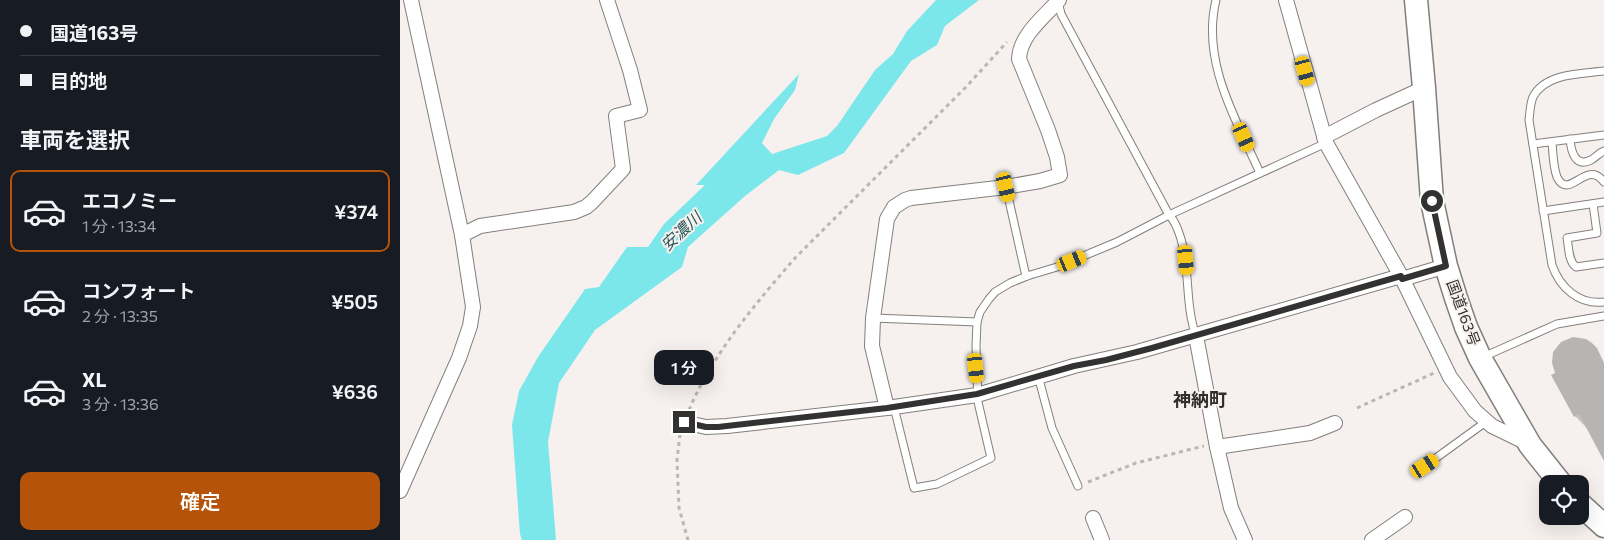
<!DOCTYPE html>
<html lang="ja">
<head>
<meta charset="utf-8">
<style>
	body { margin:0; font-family:Commissioner,"Noto Sans JP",sans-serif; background:#242831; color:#f1f3f6; height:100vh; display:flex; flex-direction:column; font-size:19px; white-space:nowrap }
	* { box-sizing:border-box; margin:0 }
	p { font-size:16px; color:#9ea1a6 }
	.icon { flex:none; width:28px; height:28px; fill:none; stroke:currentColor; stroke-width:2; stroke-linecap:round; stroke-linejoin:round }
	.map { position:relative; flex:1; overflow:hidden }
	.panel { display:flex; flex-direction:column; background:#171b24; width:400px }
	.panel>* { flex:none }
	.guide { display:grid; align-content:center; height:110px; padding:0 20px; background:#171b24 }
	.buttons { position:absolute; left:1139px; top:475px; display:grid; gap:10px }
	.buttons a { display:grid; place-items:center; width:50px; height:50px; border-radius:10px; background:#171b24; box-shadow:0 5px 20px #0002; font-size:25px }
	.end { position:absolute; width:22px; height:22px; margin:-11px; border:6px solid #343231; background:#fff; box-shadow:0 0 0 2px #fff }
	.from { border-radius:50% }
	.bubble { position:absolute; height:35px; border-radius:10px; background:#171b24; box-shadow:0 5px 20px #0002; font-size:16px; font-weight:600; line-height:35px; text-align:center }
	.car { position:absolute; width:15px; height:30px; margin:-15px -8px; border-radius:6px; box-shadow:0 0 4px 1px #0007; background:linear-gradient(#f5c518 24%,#345 0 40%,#f5c518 0 76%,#345 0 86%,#f5c518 0) }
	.guide b { display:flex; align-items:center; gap:18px; height:48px; font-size:19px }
	.guide b+b { border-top:1px solid #363941 }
	.guide i { width:12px; height:12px; background:#f1f3f6 }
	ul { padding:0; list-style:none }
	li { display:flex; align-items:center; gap:15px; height:82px; margin:0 10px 8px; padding:0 10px; border:2px solid transparent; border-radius:10px }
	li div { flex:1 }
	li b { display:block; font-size:19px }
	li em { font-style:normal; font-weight:600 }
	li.selected { border-color:#b45309 }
	li>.icon { width:45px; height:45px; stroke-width:1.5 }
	h2 { padding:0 20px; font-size:22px; line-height:60px }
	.cta { display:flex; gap:10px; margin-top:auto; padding:10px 20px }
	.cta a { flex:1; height:58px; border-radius:10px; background:#b45309; color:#fff; font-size:20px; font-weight:600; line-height:58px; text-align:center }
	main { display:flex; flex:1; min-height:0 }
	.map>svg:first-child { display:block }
	.water { fill:#7be7eb }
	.shadow { fill:#0003 }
	.building { fill:#b8b4b1 }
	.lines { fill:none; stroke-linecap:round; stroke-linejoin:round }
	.service-casing { stroke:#837f7d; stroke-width:9 }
	.minor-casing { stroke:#837f7d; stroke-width:16 }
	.trunk-casing { stroke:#837f7d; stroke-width:25 }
	.path { stroke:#bab6b4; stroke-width:3; stroke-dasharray:4 4; stroke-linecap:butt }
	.service { stroke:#fff; stroke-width:7 }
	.minor { stroke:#fff; stroke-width:14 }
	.trunk { stroke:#fff; stroke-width:22 }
	.route { stroke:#343231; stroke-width:6 }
	.labels { text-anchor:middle; stroke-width:4; stroke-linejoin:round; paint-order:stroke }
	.street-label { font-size:15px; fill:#343231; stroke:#f6f1ee }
	.water-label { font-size:16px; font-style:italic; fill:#285859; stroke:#f6f1ee }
	.quarter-label { font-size:18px; font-weight:bold; fill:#322e2c; stroke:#f6f1ee }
</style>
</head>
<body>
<main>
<section class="panel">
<div class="guide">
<b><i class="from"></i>国道163号</b>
<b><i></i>目的地</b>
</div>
<h2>車両を選択</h2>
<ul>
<li class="selected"><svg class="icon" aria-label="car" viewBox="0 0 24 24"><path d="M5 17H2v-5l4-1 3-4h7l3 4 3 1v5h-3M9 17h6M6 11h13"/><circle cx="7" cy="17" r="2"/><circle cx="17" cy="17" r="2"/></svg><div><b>エコノミー</b><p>1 分 · 13:34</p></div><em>¥374</em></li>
<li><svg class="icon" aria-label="car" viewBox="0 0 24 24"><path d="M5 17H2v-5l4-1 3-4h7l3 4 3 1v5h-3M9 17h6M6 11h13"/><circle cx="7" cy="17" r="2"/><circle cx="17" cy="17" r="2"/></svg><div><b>コンフォート</b><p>2 分 · 13:35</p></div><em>¥505</em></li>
<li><svg class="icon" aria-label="car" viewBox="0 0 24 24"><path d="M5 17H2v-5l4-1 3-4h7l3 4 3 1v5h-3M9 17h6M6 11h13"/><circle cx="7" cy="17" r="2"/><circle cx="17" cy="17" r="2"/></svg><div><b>XL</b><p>3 分 · 13:36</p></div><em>¥636</em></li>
</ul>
<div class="cta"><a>確定</a></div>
</section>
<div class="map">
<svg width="1204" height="540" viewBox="0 0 1204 540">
	<rect width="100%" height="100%" fill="#f6f1ee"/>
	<!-- water -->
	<polygon class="water" points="536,0 579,0 545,26 537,45 511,61 444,153 398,175 379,170 345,196 288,247 282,267 195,330 159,383 148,442 156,540 122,540 120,534 112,425 119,391 138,357 185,289 199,287 227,247 248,247 264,224 305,185 296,185 399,74 395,90 374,119 362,143 372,154 427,136 437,126 475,70 493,54 507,31"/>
	<!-- shadow -->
	<polygon class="shadow" points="1204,366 1204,454 1188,429 1175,416 1156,374"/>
	<!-- building -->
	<polygon class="building" points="1173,337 1186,339 1192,343 1197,348 1204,363 1204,461 1179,414 1174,417 1151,375 1155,373 1152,363 1153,352 1161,342"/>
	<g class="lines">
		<defs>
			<g id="service">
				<path d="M816,0c-15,62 20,119 44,173"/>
				<path d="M658,1l3,13 108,201c7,7 9,15 12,24 9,31 4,66 15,97"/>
				<path d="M1204,71c-23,3 -59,2 -71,26 -3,7 -3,16 -4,23l23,145c8,23 27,40 52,37"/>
				<path d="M1170,139c1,12 5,29 21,21 5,-3 8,-7 13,-9"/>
				<path d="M1152,142c1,11 1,25 5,35 12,25 29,-19 47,5"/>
				<polyline points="1133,144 1204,135"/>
				<polyline points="606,187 625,272 627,276"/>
				<path d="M1193,204l4,29 -30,5c2,9 1,23 9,29l28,-4"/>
				<polyline points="1143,211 1204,202"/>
				<polyline points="473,318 577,322"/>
				<polyline points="1083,357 1157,324 1204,316"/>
				<polyline points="640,376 640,383 652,428 678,486"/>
				<polyline points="494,407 514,488 537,484 591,458 578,402 576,346 577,322 580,312 589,299 595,292 610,283 627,276 657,267 717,242 769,215 926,143"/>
				<polyline points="1025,466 1087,421"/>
			</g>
			<g id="minor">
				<polyline points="886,0 926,143 1001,276 1050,377 1075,411 1092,426 1129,444"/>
				<polyline points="924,137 976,110 1024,88"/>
				<polyline points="62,235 80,226 174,212 186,207 192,202 223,169 216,116 240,110 230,70 207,0"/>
				<polyline points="1002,279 1046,266"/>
				<polyline points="796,336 817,447 831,508 845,540"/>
				<path d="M487,408l-15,-62 1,-28 14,-99 7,-12 11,-7 6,-2 95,-11 34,-6 20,-6 -3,-18 -9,-27 -29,-71c1,-24 25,-42 40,-59"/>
				<polyline points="283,422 306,427 327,426 487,408 577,395 674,366 737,352 1001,276"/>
				<polyline points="817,447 910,433 935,423"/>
				<polyline points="0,491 59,358 70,326 73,307 62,235 11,0"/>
				<polyline points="693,518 702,540"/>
				<polyline points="972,540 1005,517"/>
			</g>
			<g id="trunk">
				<polyline points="1016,0 1024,88 1032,201 1046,266 1056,298 1066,327 1080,358 1130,445 1161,484"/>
				<polyline points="1180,504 1204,526"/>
			</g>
		</defs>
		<!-- service casing -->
		<use href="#service" class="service-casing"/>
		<!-- minor casing -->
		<use href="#minor" class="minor-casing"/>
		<!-- trunk casing -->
		<use href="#trunk" class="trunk-casing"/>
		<!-- path -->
		<g class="path">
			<polyline points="957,408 1034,373"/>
			<path d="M289,410c24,-57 67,-107 107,-153l170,-170 41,-45"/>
			<polyline points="280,434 277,460 279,508 288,540"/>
			<polyline points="688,482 736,463 804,446"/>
		</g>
		<!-- service -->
		<use href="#service" class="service"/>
		<!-- minor -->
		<use href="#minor" class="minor"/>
		<!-- trunk -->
		<use href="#trunk" class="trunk"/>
	</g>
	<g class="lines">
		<!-- route -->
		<polyline class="route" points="284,422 306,427 318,427 487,408 577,394 674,366 706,360 752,348 1001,276 1002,279 1046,266 1032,201"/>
	</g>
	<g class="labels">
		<!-- street labels -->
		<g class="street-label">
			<text transform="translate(1063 313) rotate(70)" y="5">国道163号</text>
		</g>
		<!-- water labels -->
		<g class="water-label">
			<text transform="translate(281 231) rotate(-43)" y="6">安濃川</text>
		</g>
		<!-- quarter labels -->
		<g class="quarter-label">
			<text x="800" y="406">神納町</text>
		</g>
	</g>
</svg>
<div class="buttons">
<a><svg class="icon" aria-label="locate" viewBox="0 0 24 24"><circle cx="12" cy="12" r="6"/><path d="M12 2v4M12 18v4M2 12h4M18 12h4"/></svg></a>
</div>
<i class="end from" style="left:1032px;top:201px"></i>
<i class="end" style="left:284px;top:422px"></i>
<div class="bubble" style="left:254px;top:350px;width:60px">1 分</div>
<i class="car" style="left:905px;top:71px;rotate:165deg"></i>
<i class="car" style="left:844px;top:137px;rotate:156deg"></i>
<i class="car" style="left:606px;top:187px;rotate:167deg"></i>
<i class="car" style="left:786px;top:260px;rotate:175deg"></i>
<i class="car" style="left:672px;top:261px;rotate:68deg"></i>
<i class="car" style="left:576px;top:368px;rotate:174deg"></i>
<i class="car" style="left:1025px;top:466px;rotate:57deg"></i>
</div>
</main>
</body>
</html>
